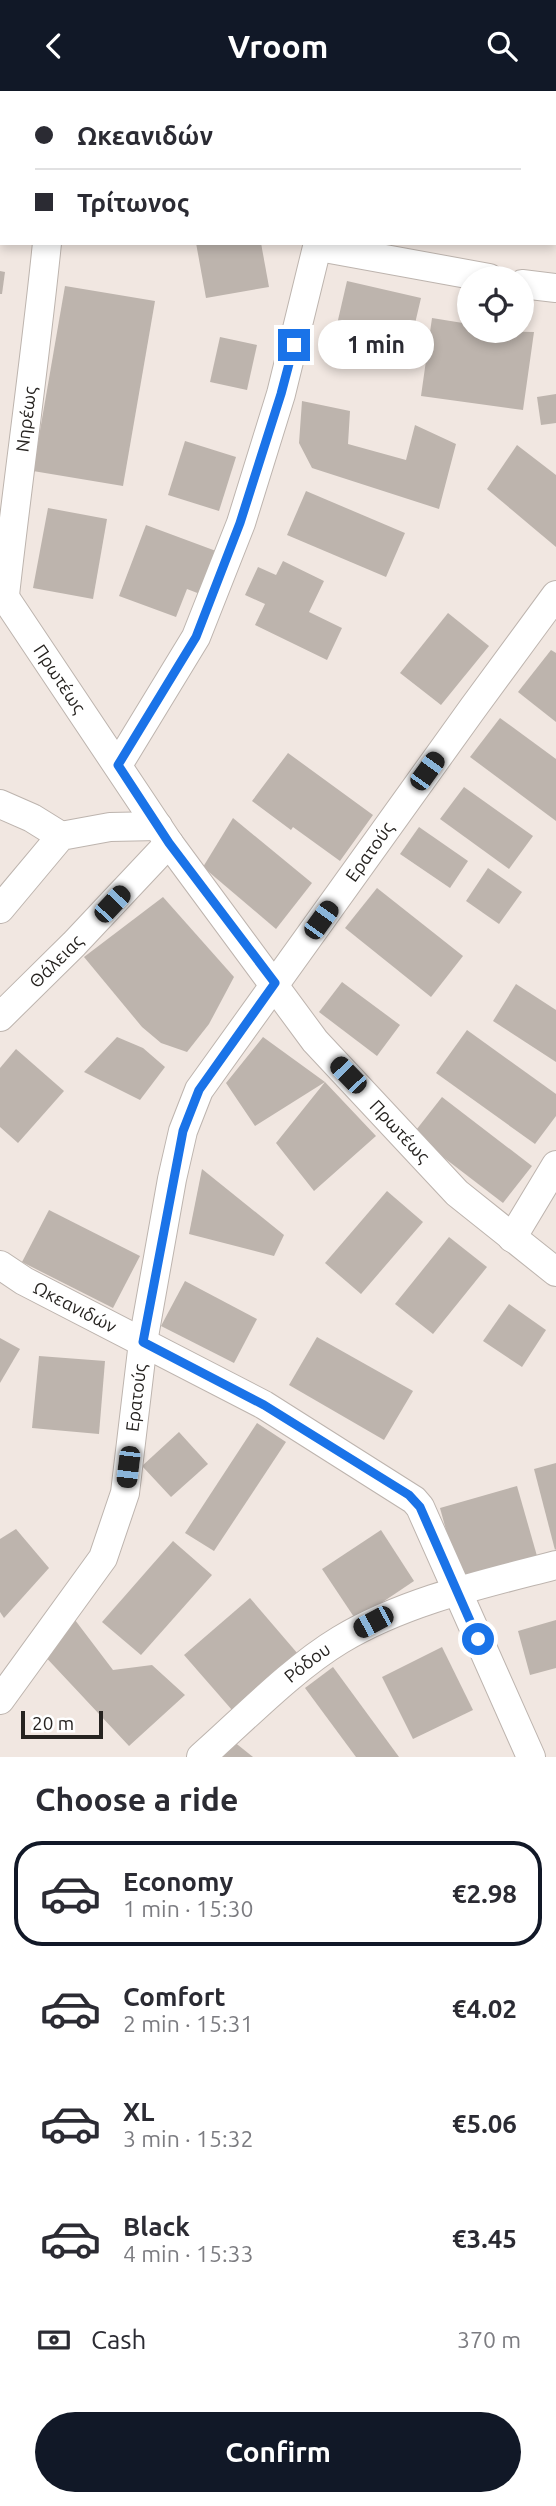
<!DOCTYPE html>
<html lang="en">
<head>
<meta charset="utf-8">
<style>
	body { margin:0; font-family:Ubuntu,sans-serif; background:#f2f2f3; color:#2b2b33; height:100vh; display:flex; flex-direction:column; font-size:26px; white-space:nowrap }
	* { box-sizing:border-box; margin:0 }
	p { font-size:23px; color:#7c7c81 }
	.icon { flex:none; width:38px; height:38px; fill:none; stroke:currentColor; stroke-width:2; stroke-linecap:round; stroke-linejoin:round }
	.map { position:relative; height:1666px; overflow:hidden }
	.panel { display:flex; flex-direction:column; background:#fff; flex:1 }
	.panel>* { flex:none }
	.top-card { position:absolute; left:0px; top:0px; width:556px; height:154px; box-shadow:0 4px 10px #0003; display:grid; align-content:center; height:154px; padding:0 35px; background:#fff }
	.buttons { position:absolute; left:457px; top:175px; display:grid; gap:14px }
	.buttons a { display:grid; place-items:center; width:77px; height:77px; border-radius:50%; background:#fff; box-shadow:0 4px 10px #0003; font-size:35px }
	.scale { position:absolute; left:21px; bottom:18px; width:82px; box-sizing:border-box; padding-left:7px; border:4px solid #262320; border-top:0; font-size:19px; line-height:24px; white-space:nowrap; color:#262320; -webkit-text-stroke:5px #fff; paint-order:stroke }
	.end { position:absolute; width:32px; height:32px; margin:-16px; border:9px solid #1a73e8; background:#fff; box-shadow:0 0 0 4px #fff }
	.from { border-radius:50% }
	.bubble { position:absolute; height:49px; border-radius:24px; background:#fff; box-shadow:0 4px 10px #0003; font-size:23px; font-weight:700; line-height:49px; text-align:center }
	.car { position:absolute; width:21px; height:42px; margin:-21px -10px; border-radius:9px; box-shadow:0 0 5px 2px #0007; background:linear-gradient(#222 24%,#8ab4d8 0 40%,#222 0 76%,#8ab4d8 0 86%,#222 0) }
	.top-card b { display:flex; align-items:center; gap:24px; height:66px; font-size:26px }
	.top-card b+b { border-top:2px solid #e1e1e2 }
	.top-card i { width:18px; height:18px; background:#2b2b33 }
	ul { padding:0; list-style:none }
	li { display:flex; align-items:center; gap:21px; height:105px; margin:0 14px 10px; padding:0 21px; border:4px solid transparent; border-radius:28px }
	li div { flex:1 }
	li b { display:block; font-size:26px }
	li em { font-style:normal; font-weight:700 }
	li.on { border-color:#111827 }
	li>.icon { width:63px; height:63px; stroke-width:1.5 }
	h2 { padding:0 35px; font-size:32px; line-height:84px }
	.pay { display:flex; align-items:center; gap:18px; height:77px; padding:0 35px; font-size:26px }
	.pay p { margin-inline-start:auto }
	.action { display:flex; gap:14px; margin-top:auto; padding:14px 35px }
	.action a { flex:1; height:80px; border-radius:42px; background:#111827; color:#fff; font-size:28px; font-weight:700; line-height:80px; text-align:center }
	header { display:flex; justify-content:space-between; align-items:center; height:91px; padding:0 35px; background:#111827; color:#fff; font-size:32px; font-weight:700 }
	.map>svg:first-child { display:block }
	.building { fill:#bdb4ad }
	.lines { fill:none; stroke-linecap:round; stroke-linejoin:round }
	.street-casing { stroke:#bdb4ae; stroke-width:30 }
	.street { stroke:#fff; stroke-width:28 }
	.route { stroke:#1a73e8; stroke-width:9 }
	.labels { text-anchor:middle; stroke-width:7; stroke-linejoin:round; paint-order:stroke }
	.street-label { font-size:18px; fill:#262320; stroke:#fff }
</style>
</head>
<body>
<header><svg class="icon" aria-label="back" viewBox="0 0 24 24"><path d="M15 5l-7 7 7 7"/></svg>Vroom<svg class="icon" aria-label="search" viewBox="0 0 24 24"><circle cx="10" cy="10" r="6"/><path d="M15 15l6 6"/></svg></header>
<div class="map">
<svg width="556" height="1666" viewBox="0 0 556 1666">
	<rect width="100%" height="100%" fill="#f1e7e1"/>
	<!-- building -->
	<g class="building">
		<polygon points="196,152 261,152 269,196 206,207"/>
		<polygon points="0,180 5,181 2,203 0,203"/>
		<polygon points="347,190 421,207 413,241 370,231 363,262 332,255"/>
		<polygon points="65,195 155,210 123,395 33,380"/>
		<polygon points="432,227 469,233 469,240 534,241 523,319 421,305"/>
		<polygon points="220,246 257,254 247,299 210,291"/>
		<polygon points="556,303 556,332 541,334 537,306"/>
		<polygon points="302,310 350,320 348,353 406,369 415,334 456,353 439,418 312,377 299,352"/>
		<polygon points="185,350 236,366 219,420 168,404"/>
		<polygon points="517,354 556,384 556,456 487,398"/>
		<polygon points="306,400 405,442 386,486 287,444"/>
		<polygon points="48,417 107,428 93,508 33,497"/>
		<polygon points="146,434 216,460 200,503 187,498 176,526 119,505"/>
		<polygon points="283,470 324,490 309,521 342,537 327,569 255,534 265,513 245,504 258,476 276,484"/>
		<polygon points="448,522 489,555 441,614 400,582"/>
		<polygon points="551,559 556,562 556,631 518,601"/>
		<polygon points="500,627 556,668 556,730 470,666"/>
		<polygon points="288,662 373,724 340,770 293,736 291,739 252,710"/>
		<polygon points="464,696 533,745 509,778 440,728"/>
		<polygon points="233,727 312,792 276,838 203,776"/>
		<polygon points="419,736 468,770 450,797 400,763"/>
		<polygon points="488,777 522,801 499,833 466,810"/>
		<polygon points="377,797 463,865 431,906 345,837"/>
		<polygon points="163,806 234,886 209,933 187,961 161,952 142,936 84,866"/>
		<polygon points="342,891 400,934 377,965 319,921"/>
		<polygon points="516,893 556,919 556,971 493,930"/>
		<polygon points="467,939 556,1003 556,1025 535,1053 436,982"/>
		<polygon points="117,946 143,957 165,976 140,1009 84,981"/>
		<polygon points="263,946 325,991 376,1045 314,1100 276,1052 325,991 255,1035 226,992"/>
		<polygon points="16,958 64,1000 18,1052 0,1036 0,977"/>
		<polygon points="442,1006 532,1075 503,1112 413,1043"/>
		<polygon points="202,1078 284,1144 274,1165 189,1143"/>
		<polygon points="387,1100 423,1131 361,1203 325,1172"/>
		<polygon points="49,1119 140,1165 113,1217 22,1171"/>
		<polygon points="449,1146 487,1176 433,1243 395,1213"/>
		<polygon points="185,1190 257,1228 234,1272 161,1235"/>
		<polygon points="509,1213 546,1239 522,1276 483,1250"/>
		<polygon points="317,1246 413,1300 384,1349 289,1294"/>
		<polygon points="0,1247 20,1258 0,1292"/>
		<polygon points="39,1265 105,1270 99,1343 32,1337"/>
		<polygon points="257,1332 286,1351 214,1460 185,1442"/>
		<polygon points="179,1341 208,1373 171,1406 142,1375"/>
		<polygon points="556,1372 556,1458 555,1459 534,1378"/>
		<polygon points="517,1395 537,1465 459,1486 440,1417"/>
		<polygon points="16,1438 49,1477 4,1527 0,1521 0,1448"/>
		<polygon points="381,1439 414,1490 356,1529 322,1478"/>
		<polygon points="173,1450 212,1484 141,1564 102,1531"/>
		<polygon points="250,1507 298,1563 232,1619 184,1564"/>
		<polygon points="75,1529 113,1579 152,1574 185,1604 129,1655 40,1560"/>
		<polygon points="556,1529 556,1577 530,1584 518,1540"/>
		<polygon points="442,1556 473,1619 413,1648 382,1586"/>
		<polygon points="333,1576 399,1666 356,1666 305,1597"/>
		<polygon points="233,1650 253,1666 217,1666"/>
	</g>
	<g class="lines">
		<defs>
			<g id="street">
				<polyline points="16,0 17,2"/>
				<polyline points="285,0 285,2"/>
				<polyline points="319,156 489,187"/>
				<polyline points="522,193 556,197"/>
				<path id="s1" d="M0,499l169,253 146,198 142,152 99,79"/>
				<path id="s2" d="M5,504c13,-117 30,-234 42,-352"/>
				<polyline points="118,674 196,546 241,432 281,303 318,152"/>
				<polyline points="0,713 32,727 61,745"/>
				<polyline points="0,818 61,745 110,736 158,735"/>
				<path id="s3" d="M0,926l74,-73 95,-101"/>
				<polyline points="512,1147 556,1074"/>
				<path id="s4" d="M0,1174l24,16 240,124 150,95 6,7 111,250"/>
				<path id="s5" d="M0,1609l103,-142 22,-65 18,-151 29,-163 11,-48 16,-41 274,-382 83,-113"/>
				<path id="s6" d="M201,1666c42,-37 91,-88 139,-117 65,-39 143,-56 216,-75"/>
			</g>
		</defs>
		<!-- street casing -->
		<use href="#street" class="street-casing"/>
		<!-- street -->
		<use href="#street" class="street"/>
	</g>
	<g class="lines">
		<!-- route -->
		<polyline class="route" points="294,254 281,303 240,432 196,546 118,674 169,752 275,892 199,999 183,1040 143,1251 264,1314 409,1404 420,1416 478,1548"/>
	</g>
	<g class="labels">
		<!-- street labels -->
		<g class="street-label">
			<text dy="6" stroke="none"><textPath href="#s2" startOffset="177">Νηρέως</textPath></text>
			<text dy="6" stroke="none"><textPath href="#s1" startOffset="107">Πρωτέως</textPath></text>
			<text dy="6" stroke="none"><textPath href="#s5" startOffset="948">Ερατούς</textPath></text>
			<text dy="6" stroke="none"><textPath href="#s3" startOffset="79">Θάλειας</textPath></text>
			<text dy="6" stroke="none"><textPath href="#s1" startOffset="674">Πρωτέως</textPath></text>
			<text dy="6" stroke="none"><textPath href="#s4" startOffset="86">Ωκεανιδών</textPath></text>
			<text dy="6" stroke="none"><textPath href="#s5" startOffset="340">Ερατούς</textPath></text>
			<text dy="6" stroke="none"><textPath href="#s6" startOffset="142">Ρόδου</textPath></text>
		</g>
	</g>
</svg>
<div class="buttons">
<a><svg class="icon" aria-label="locate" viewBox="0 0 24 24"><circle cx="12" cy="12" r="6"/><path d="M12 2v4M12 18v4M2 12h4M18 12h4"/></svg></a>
</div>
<div class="scale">20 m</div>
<i class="end from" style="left:478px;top:1548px"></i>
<i class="end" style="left:294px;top:254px"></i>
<div class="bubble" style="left:318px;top:229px;width:116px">1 min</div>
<i class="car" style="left:427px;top:680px;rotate:36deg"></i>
<i class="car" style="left:112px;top:813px;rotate:43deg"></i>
<i class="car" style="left:321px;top:829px;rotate:36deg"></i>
<i class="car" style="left:348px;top:984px;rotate:316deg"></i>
<i class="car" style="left:128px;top:1376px;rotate:187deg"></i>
<i class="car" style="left:373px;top:1531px;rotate:242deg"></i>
<div class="top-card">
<b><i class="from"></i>Ωκεανιδών</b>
<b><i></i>Τρίτωνος</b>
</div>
</div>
<section class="panel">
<h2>Choose a ride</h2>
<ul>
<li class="on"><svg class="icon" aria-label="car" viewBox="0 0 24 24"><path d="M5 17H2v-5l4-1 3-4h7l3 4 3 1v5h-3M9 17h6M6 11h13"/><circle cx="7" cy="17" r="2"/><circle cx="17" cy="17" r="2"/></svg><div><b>Economy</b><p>1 min · 15:30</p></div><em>€2.98</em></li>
<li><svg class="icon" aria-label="car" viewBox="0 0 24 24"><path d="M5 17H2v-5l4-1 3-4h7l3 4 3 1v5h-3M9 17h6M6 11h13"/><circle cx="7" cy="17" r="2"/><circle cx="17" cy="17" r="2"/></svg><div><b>Comfort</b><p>2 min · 15:31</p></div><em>€4.02</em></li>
<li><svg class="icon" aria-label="car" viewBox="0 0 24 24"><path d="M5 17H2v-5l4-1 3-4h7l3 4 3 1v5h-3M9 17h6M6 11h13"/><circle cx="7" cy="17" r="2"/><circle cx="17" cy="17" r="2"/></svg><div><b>XL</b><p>3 min · 15:32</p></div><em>€5.06</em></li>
<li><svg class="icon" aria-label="car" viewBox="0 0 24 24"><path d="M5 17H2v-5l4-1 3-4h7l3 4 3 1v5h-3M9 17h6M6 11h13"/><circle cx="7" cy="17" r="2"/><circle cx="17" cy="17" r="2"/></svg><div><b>Black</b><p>4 min · 15:33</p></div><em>€3.45</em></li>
</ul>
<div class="pay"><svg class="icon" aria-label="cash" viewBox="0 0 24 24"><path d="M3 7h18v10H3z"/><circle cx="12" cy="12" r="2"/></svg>Cash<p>370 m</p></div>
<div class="action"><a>Confirm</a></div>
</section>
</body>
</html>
